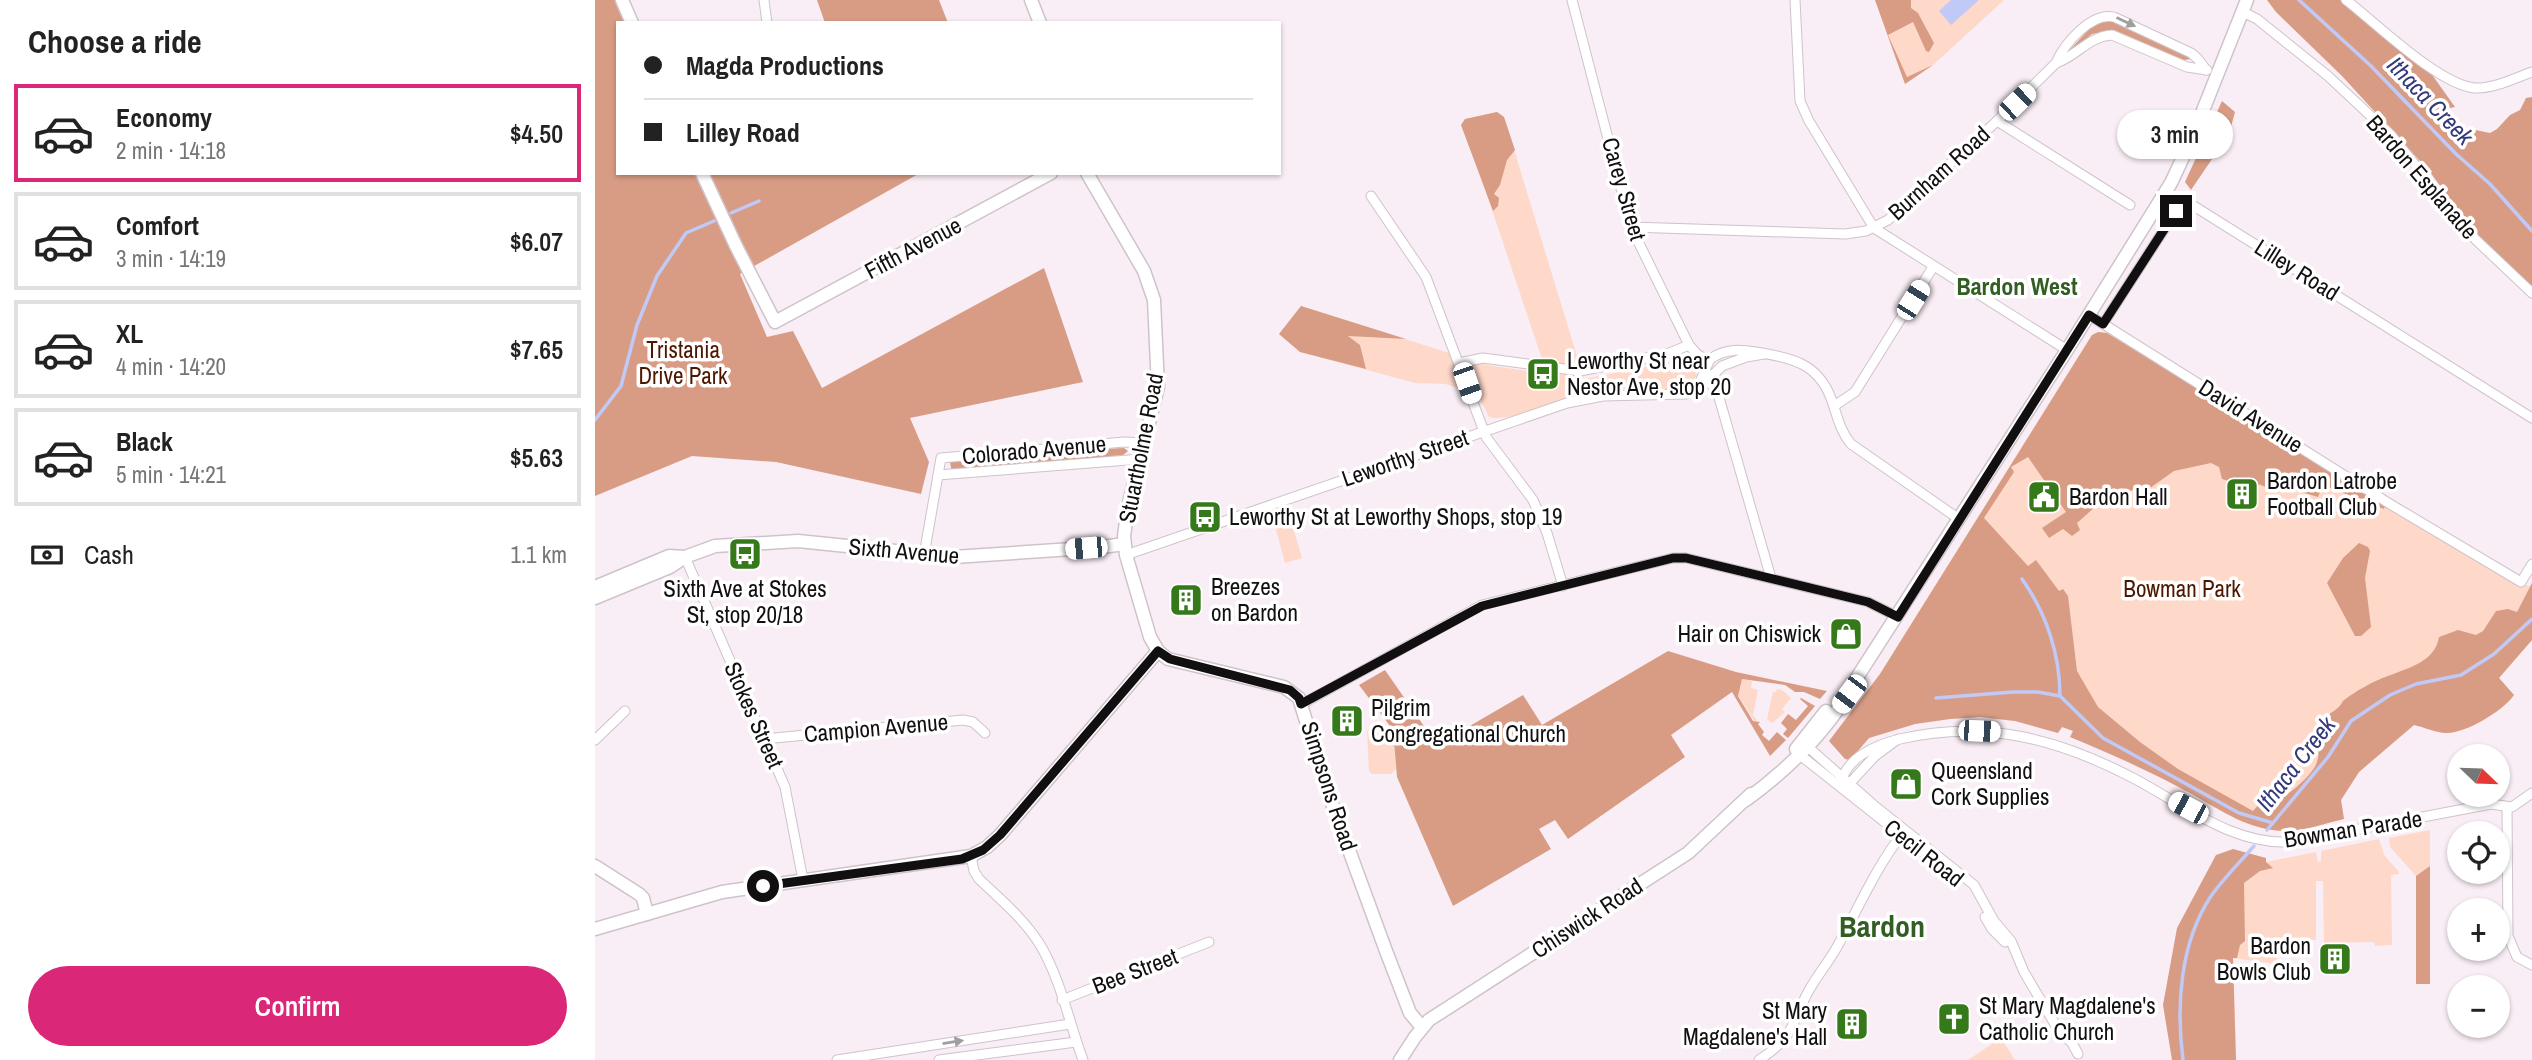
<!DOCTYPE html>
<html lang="en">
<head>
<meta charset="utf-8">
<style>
	body { margin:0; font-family:"Archivo Narrow",sans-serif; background:#f2f2f2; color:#222; height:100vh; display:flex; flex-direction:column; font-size:26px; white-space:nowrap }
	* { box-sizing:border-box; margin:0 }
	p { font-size:23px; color:#767676 }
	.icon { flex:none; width:38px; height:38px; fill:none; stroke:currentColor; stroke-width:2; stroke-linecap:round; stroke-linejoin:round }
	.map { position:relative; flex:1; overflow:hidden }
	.panel { display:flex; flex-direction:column; background:#fff; width:595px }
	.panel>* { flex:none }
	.banner { position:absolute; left:21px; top:21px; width:665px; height:154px; border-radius:0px; box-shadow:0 2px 5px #0004; display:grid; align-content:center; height:154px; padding:0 28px; background:#fff }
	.needle { width:46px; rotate:113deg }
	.controls { position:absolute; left:1852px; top:744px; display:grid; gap:14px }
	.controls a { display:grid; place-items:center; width:63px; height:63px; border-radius:50%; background:#fff; box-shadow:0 2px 5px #0004; font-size:35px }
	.end { position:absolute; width:32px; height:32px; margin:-16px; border:9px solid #120f11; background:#fff; box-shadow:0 0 0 4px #fff }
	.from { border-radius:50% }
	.bubble { position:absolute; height:49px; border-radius:24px; background:#fff; box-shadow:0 2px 5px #0004; font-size:23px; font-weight:600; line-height:49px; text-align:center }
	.car { position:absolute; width:21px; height:42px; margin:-21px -10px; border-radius:9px; box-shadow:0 0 5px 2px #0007; background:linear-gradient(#fff 24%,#345 0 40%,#fff 0 76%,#345 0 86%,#fff 0) }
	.banner b { display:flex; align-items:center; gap:24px; height:66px; font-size:26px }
	.banner b+b { border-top:2px solid #e0e0e0 }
	.banner i { width:18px; height:18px; background:#222 }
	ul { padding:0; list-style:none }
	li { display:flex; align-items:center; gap:21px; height:98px; margin:0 14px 10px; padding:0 14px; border:4px solid #e0e0e0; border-radius:0px }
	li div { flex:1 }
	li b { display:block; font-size:26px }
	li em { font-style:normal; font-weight:600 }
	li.on { border-color:#db2777 }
	li>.icon { width:63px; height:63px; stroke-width:1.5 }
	h2 { padding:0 28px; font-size:32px; line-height:84px }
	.pay { display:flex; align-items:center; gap:18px; height:77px; padding:0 28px; font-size:26px }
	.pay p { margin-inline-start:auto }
	.primary-button { display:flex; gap:14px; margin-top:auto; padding:14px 28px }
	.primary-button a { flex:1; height:80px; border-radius:42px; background:#db2777; color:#fff; font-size:28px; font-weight:600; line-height:80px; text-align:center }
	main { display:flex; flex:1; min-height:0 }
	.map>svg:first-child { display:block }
	.green { fill:#fed9ca }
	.forest { fill:#d89c84 }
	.water { fill:#c1caf7 }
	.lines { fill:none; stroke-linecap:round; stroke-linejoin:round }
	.stream { stroke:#c1caf7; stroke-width:3.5 }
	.street-casing { stroke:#cec3ca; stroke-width:11 }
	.secondary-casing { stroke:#cec3ca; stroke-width:15 }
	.street { stroke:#fff; stroke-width:9 }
	.secondary { stroke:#fff; stroke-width:12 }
	.oneway { fill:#a09fa0 }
	.route { stroke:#120f11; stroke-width:9 }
	.labels { text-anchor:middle; stroke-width:7; stroke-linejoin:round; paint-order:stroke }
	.street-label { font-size:23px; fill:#120f11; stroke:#fff }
	.park-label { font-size:23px; fill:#4d1800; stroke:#fff }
	.poi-label { font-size:23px; fill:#120f11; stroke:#fff; text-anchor:start }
	.water-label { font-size:24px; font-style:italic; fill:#34397b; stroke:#fff }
	.neighbourhood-label { font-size:24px; font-weight:bold; fill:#325d23; stroke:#fff }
	.district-label { font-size:30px; font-weight:bold; fill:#325d23; stroke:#fff }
</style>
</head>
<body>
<main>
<section class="panel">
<h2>Choose a ride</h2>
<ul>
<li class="on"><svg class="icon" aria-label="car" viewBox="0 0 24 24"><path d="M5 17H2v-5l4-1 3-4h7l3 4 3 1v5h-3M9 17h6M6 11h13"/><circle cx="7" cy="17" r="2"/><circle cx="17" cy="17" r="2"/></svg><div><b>Economy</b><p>2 min · 14:18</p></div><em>$4.50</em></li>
<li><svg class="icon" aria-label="car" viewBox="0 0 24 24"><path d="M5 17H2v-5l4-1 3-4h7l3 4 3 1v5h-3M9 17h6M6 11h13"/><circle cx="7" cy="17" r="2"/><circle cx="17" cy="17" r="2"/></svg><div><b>Comfort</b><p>3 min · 14:19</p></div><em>$6.07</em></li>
<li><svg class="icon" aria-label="car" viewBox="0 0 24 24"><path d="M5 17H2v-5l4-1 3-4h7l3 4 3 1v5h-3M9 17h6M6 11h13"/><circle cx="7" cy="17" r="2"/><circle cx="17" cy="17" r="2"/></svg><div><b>XL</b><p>4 min · 14:20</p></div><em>$7.65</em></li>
<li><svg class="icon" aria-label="car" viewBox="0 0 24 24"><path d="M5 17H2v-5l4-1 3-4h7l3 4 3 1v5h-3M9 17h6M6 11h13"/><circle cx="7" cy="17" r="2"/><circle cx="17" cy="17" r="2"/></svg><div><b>Black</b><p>5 min · 14:21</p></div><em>$5.63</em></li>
</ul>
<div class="pay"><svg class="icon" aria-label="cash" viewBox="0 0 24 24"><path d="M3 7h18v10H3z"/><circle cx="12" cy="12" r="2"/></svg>Cash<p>1.1 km</p></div>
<div class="primary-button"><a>Confirm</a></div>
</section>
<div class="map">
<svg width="1937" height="1060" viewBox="0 0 1937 1060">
	<rect width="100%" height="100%" fill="#f9eef5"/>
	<!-- green -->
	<g class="green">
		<polygon points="1280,0 1409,0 1338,65 1310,84"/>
		<path d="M902,112l7,5 80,262 97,-19c6,1 11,1 14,7 6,12 -6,20 -17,22 -8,1 -18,0 -27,0 -21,0 -43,-1 -64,4 -26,5 -75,30 -98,24l-11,-23 -33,-10 -30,-1 -115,-31 -21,-18 22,-28 186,59 60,9 -66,-197 -20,-52 4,-6z"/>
		<path d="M1503,332l9,1 413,251 10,2 2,-3v57l-33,38 15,17c-11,16 -48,38 -67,38 -11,0 -23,-6 -33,-8l-55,47 -18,28 3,19c-18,4 -39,12 -58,12 -36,0 -64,-20 -94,-37 -39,-21 -80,-40 -122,-57l3,-6 -11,-4 -4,6 -43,-12 -35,-4 -30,2 -35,5 -46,14 -19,22 -5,-1 -16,-18 51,-67 212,-339z"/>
		<polygon points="696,521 707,558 690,563 680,526"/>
		<polygon points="1147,679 1157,681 1156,688 1163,690 1158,715 1162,720 1160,722 1143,695"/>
		<polygon points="1182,689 1187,690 1196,698 1187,709 1190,712 1177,723 1172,719 1178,692 1181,692"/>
		<polygon points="793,726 798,730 801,769 796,774 777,774 774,771 772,731 775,727"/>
		<polygon points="1835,830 1835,984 1821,984 1821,876 1795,847 1794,838"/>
		<polygon points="1784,839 1789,855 1804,872 1804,874 1796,875 1797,945 1780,946 1779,942 1729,943 1728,881 1721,881 1721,940 1703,940 1703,953 1682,956 1681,964 1638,958 1641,1060 1618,1060 1642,885 1671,862 1721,852 1723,862 1726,861 1726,851"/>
		<polygon points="1406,1038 1420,1060 1373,1060"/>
	</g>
	<!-- forest -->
	<g class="forest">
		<polygon points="0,0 21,0 31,23 23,23 23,173 325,173 145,274 172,337 198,331 227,388 449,268 488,382 315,418 334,462 326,494 181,462 97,456 0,496"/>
		<polygon points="222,0 344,0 353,23 230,23"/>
		<polygon points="1280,0 1316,0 1316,8 1323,13 1339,43 1334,52 1331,51 1318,22 1293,35 1312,77 1338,65 1310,84"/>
		<polygon points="1672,0 1745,0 1833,69 1860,107 1846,110 1866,127 1895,133 1902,129 1915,115 1925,110 1931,98 1937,97 1937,289 1882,237 1835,172 1747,76 1681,12"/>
		<polygon points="1513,18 1596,57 1596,59 1589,60 1519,30 1497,34 1467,58 1500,23"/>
		<polygon points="1627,101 1640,112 1634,134 1596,190 1590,182"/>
		<polygon points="902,112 909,117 920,150 912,160 905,185 899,194 904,198 903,206 898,211 866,125 870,119"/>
		<polygon points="706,306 811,339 753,336 765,345 771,369 705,352 684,334"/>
		<path d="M1503,332l9,1 279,171 -2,5 -61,-24 -5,12 -44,-13 -5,4 -14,-5 -3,5 -30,-9 -3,-12 -8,-4 -37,8 -24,17 -16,1 -15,8 -6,-6 -36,32 3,7 -8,6 -9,-7 -14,9 -7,-10 24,-16 -38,-55 -17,10 3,5 -30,46 44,48 8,-6 23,31 4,-2 5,7 9,75 21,36 42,35 38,27 75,42 9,-10c4,1 6,2 11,1 12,-3 41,-28 44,-40 4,-12 -2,-26 4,-38 4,-11 17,-12 22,-23 11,-9 34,-22 48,-26 20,-8 44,-14 48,-38l19,-7 18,5 7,-4 13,-20 12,-2 9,3 15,-29v57l-33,38 15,17c-11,16 -48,38 -67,38 -11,0 -23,-6 -33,-8l-55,47 -18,28 3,19c-18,4 -39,12 -58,12 -36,0 -64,-20 -94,-37 -39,-21 -80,-40 -122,-57l3,-6 -11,-4 -4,6 -43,-12 -35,-4 -30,2 -35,5 -46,14 -19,22 -5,-1 -16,-18 51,-67 212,-339z"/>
		<polygon points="529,448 533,451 528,455 357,473 354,457"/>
		<polygon points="1764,543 1773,547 1775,551 1770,578 1776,627 1766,636 1760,636 1732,583 1748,558"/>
		<polygon points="1073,651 1141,672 1232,691 1225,699 1209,692 1200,692 1190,685 1147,679 1143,696 1158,721 1165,722 1163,724 1169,732 1167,735 1174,741 1182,732 1191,740 1175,756 1137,692 1076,735 1090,757 973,839 960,820 944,829 956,849 858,906 802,777 798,730 764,685 790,670 842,745 928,695 947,725"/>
		<polygon points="1206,698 1220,706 1193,738 1188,734 1192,729 1186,723 1193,714 1201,720 1213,706 1205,699"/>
		<polygon points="1638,849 1671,858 1671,862 1678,868 1665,871 1649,883 1650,941 1645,945 1642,958 1638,958 1641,1060 1577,1060 1568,1005 1582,928 1621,855"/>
		<polygon points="1835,866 1835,984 1821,984 1821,876"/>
	</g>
	<!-- water -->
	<polygon class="water" points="1356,0 1384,0 1356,25 1344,11"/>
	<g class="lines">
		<!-- stream -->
		<g class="stream">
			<polyline points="1704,0 1776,66 1861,154 1895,184 1937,231"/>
			<polyline points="136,213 164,201"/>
			<polyline points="0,420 26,386 42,325 62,276 91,233 119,221"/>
			<path d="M1427,579c24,34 38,75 38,117"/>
			<polyline points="1341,698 1418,692 1443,692 1465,696 1508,738 1644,813 1678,823"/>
			<polyline points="1672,830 1733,757 1756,721 1795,695 1821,684 1866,675 1899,654 1937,619"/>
			<path d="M1588,1060c-7,-55 -3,-117 28,-164 13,-18 29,-34 43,-50"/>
		</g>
		<defs>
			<g id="street">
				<polyline points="169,0 172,23"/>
				<polyline points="977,0 1036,227 1094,345 1102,354 1113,361"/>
				<polyline points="1200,0 1205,101 1214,121 1279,228 1472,350"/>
				<path d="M1751,0c30,23 93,85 129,88 18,1 40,-10 57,-16"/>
				<polyline points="1648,12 1662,19 1733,76 1796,135 1880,239 1937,293"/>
				<path d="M1461,63c21,-7 33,-27 56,-28l75,32 20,3"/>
				<polyline points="1402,121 1535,205"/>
				<polyline points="776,196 831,277 891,437 938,500 952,533 968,586"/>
				<path d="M1036,227l214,7 21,-3 22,-11 109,-99 59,-58c8,-19 35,-51 58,-46l77,36 7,6 8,11"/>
				<polyline points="1494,315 1795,504 1926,582 1937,564"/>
				<polyline points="1508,324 1581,211 1594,203 1937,418"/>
				<polyline points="864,363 888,358 985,371 1072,354 1094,345"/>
				<polyline points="1113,374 1113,380 1123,394 1176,578"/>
				<path d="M1104,384l11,-25c18,-12 32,-9 52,-6 35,6 59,13 71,51 5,15 8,28 18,40l108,75"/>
				<polyline points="1239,406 1260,392 1338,267"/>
				<polyline points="343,475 546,459"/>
				<polyline points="329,555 346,458 529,442 550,443"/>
				<polyline points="531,555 972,403 1008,396 1091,394 1105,388 1127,366 1151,357 1169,354"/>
				<polyline points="90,557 190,787 208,880"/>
				<polyline points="707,704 887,605 1078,558 1091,558 1273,602 1303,617"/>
				<polyline points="169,739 368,720 378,722 390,733"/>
				<path d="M1303,739l-23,17 -25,27 -10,2c6,-27 35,-40 60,-46 85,-20 159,0 235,40 49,26 103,70 161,62l195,-37 21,3 20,-14"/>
				<polyline points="0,740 30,711"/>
				<polyline points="1213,747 1281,807 1379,885 1399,921 1416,941 1429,972 1464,1031 1477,1043 1483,1054"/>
				<polyline points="1205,755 1340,862"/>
				<polyline points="1912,808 1913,936 1922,957 1937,965"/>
				<path d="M376,856l3,15 5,8c21,20 44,39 60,64 21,34 30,79 44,117"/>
				<polyline points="1390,917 1397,929 1410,942"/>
				<polyline points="467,1000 614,942"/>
				<polyline points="242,1060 475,1024"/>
				<polyline points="344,1060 481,1042"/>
				<path d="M1164,1060c37,-25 30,-32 49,-68 8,-15 20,-29 29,-45 19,-34 42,-86 67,-115"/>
			</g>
			<g id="secondary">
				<polyline points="27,0 37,23"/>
				<polyline points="436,0 445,23"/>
				<polyline points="107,173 141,246 180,322 456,173"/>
				<polyline points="492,173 549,271 559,300 563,387 533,507 529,536 531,555 555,637 563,651 573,659 689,687 704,698 732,790 791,951 815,1013 827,1027"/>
				<polyline points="0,587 74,556 90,557"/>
				<polyline points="0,598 75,567 90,557 120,546 203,541 359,557 507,547 529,544"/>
				<polyline points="1201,749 1231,711"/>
				<path d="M1151,800c45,-33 86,-73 112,-124l209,-326 104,-167 21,-45 55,-138"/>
				<polyline points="0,866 44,894 48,898 52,914"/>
				<polyline points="0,929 127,892 376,856 392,847 405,835 563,651"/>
				<polyline points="805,1060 820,1037 834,1020 1093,853 1156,794"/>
			</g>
		</defs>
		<!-- street casing -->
		<use href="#street" class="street-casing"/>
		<!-- secondary casing -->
		<use href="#secondary" class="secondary-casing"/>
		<!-- street -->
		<use href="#street" class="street"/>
		<!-- secondary -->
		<use href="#secondary" class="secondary"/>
	</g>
	<!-- one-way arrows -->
	<defs><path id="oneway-solid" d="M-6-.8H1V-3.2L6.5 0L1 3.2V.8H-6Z" transform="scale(1.75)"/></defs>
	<g class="oneway">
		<use href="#oneway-solid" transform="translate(1531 22) rotate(25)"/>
		<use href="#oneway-solid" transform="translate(358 1042) rotate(-9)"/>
	</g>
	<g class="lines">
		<!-- route -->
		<polyline class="route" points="168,886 367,859 388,850 405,835 563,651 575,659 695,690 704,698 706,704 887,606 1078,558 1091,558 1273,602 1303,617 1494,315 1508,324 1581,211"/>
	</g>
	<!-- icons -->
	<defs>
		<symbol id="bus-square" viewBox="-11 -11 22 22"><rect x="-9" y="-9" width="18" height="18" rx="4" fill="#35791a" stroke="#fff"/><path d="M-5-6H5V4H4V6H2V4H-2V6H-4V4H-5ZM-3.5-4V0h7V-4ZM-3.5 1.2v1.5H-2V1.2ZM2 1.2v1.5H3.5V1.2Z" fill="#fff"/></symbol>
		<symbol id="building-square" viewBox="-11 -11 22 22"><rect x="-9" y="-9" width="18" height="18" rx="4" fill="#35791a" stroke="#fff"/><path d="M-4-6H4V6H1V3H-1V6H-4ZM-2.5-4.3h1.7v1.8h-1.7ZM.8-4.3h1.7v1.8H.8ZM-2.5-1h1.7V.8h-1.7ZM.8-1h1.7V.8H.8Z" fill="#fff"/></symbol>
		<symbol id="civic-square" viewBox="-11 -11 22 22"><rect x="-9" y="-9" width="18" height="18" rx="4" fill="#35791a" stroke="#fff"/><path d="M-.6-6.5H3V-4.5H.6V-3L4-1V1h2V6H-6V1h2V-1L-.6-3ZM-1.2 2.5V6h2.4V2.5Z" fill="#fff"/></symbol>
		<symbol id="shop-square" viewBox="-11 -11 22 22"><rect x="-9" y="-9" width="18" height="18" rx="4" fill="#35791a" stroke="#fff"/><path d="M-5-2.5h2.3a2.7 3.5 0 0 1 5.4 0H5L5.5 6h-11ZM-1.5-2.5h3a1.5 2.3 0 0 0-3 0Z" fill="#fff"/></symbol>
		<symbol id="church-square" viewBox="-11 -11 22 22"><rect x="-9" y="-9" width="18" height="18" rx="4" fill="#35791a" stroke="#fff"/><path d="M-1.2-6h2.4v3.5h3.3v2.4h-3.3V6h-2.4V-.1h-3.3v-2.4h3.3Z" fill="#fff"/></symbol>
	</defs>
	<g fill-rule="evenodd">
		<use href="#bus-square" x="929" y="355" width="38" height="38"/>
		<use href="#building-square" x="1628" y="475" width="38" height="38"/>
		<use href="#civic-square" x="1430" y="478" width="38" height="38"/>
		<use href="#bus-square" x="591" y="498" width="38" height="38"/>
		<use href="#bus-square" x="131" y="535" width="38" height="38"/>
		<use href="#building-square" x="572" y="581" width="38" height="38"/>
		<use href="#shop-square" x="1232" y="615" width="38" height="38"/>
		<use href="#building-square" x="733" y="702" width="38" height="38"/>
		<use href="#shop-square" x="1292" y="765" width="38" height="38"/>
		<use href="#building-square" x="1721" y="940" width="38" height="38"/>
		<use href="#church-square" x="1340" y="1000" width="38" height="38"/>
		<use href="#building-square" x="1238" y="1005" width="38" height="38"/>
	</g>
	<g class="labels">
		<!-- street labels -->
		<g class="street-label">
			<text transform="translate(1344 173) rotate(-42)" y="8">Burnham Road</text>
			<text transform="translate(1827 177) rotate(49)" y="8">Bardon Esplanade</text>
			<text transform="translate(1029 189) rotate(74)" y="8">Carey Street</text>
			<text transform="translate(318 248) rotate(-28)" y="8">Fifth Avenue</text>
			<text transform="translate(1702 270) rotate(32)" y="8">Lilley Road</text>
			<text transform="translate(1656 416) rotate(32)" y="8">David Avenue</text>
			<text transform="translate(546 448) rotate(-79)" y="8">Stuartholme Road</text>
			<text transform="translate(439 450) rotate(-5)" y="8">Colorado Avenue</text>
			<text transform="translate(810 458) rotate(-19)" y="8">Leworthy Street</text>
			<text transform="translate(309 551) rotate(5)" y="8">Sixth Avenue</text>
			<text transform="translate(159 715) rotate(66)" y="8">Stokes Street</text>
			<text transform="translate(281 728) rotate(-5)" y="8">Campion Avenue</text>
			<text transform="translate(734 786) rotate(72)" y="8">Simpsons Road</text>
			<text transform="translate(1758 829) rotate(-9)" y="8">Bowman Parade</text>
			<text transform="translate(1329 853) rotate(38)" y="8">Cecil Road</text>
			<text transform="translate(992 918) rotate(-33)" y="8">Chiswick Road</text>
			<text transform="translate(540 971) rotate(-21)" y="8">Bee Street</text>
		</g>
		<!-- park labels -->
		<g class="park-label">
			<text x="88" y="358">Tristania<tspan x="88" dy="26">Drive Park</tspan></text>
			<text x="1587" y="597">Bowman Park</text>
		</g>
		<!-- poi labels -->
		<g class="poi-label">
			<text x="972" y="369">Leworthy St near<tspan x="972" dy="26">Nestor Ave, stop 20</tspan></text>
			<text x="1672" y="489">Bardon Latrobe<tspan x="1672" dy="26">Football Club</tspan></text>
			<text x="1474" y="505">Bardon Hall</text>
			<text x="634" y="525">Leworthy St at Leworthy Shops, stop 19</text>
			<text x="616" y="595">Breezes<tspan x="616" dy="26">on Bardon</tspan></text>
			<text x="150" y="597" text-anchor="middle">Sixth Ave at Stokes<tspan x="150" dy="26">St, stop 20/18</tspan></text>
			<text x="1226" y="642" text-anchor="end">Hair on Chiswick</text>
			<text x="776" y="716">Pilgrim<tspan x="776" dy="26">Congregational Church</tspan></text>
			<text x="1336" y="779">Queensland<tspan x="1336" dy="26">Cork Supplies</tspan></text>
			<text x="1716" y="954" text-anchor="end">Bardon<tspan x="1716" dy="26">Bowls Club</tspan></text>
			<text x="1384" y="1014">St Mary Magdalene's<tspan x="1384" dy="26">Catholic Church</tspan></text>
			<text x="1232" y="1019" text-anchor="end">St Mary<tspan x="1232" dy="26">Magdalene's Hall</tspan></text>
		</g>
		<!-- water labels -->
		<g class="water-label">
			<text transform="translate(1835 101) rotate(46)" y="8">Ithaca Creek</text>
			<text transform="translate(1701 764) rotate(-52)" y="8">Ithaca Creek</text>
		</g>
		<!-- neighbourhood labels -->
		<g class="neighbourhood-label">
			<text x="1422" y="295">Bardon West</text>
		</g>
		<!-- district labels -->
		<g class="district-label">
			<text x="1287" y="937">Bardon</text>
		</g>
	</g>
</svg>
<div class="controls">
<a><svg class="needle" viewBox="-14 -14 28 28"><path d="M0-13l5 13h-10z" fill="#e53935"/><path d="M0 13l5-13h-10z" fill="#767676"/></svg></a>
<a><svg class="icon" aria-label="locate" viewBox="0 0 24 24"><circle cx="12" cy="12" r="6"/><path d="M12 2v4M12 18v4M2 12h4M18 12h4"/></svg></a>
<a>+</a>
<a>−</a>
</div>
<i class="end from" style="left:168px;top:886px"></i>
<i class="end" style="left:1581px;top:211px"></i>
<div class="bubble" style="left:1522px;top:110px;width:116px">3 min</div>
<i class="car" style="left:1422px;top:102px;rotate:46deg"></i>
<i class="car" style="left:1318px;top:300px;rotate:32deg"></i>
<i class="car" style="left:872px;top:383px;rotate:161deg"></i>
<i class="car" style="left:491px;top:548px;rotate:265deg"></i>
<i class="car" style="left:1254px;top:694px;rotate:217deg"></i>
<i class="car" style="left:1384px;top:731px;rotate:92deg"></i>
<i class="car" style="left:1593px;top:808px;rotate:298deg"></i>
<div class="banner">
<b><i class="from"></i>Magda Productions</b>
<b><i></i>Lilley Road</b>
</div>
</div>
</main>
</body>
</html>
